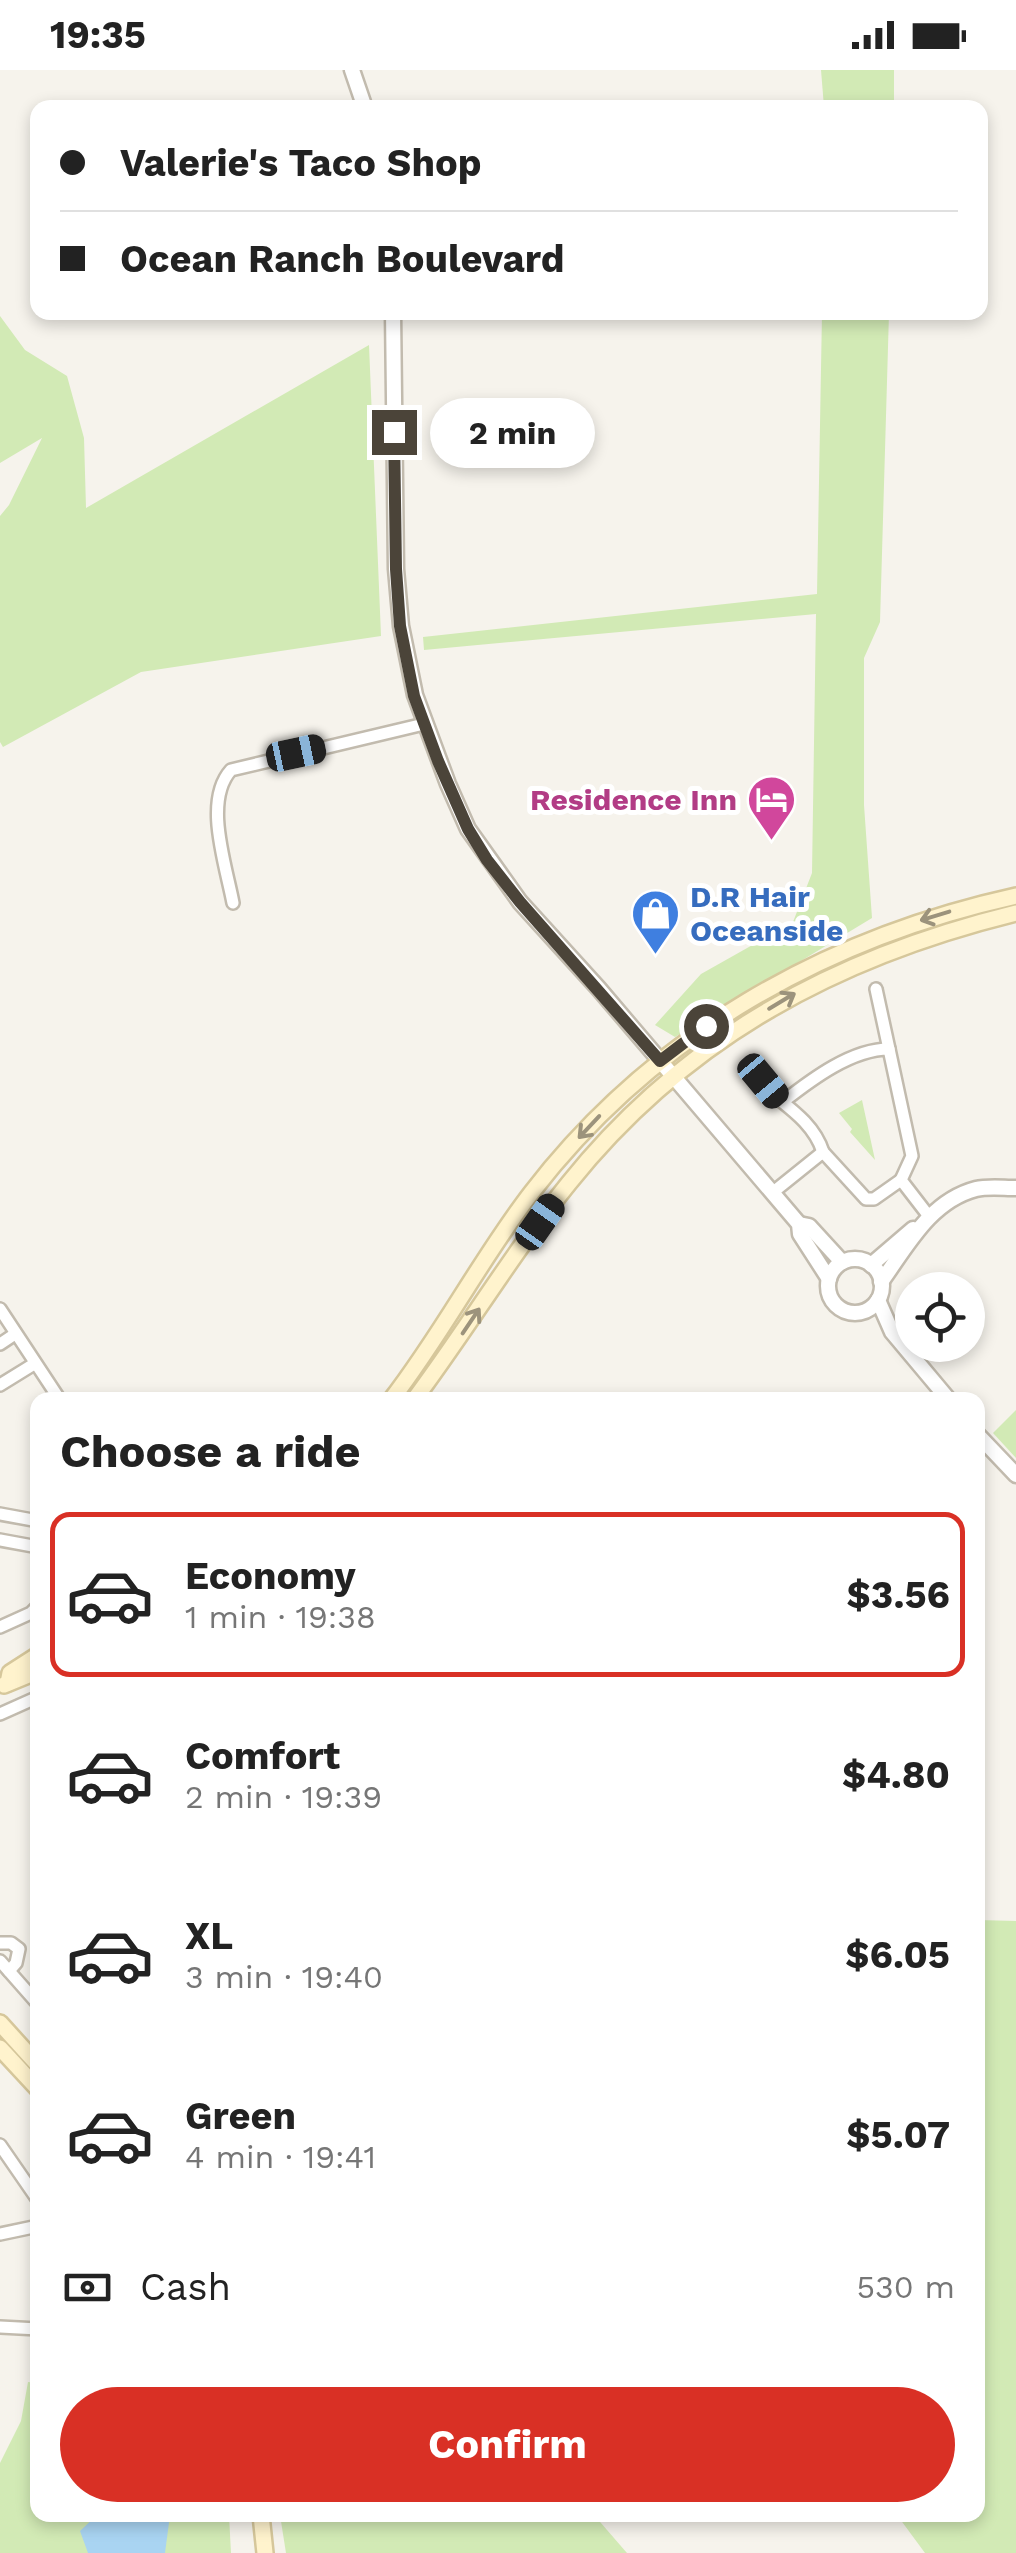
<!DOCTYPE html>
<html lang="en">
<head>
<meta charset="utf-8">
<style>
	body { margin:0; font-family:"Work Sans",sans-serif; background:#f2f2f2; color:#222; height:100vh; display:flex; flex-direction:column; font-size:38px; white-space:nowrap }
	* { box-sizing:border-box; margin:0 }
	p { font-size:32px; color:#767676 }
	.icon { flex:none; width:55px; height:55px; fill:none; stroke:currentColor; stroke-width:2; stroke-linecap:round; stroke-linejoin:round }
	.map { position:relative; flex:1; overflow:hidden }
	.side { position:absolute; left:30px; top:1322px; width:955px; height:1130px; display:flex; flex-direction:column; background:#fff; border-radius:20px; box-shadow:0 5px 15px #0003 }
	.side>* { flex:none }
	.guide { position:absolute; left:30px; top:30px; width:958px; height:220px; border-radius:20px; box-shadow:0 5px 15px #0003; display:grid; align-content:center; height:220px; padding:0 30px; background:#fff }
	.controls { position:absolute; left:895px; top:1202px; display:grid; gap:20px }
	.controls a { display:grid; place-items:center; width:90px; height:90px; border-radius:50%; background:#fff; box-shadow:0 5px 15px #0003; font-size:50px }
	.end { position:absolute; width:45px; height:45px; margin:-22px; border:12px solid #4b4439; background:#fff; box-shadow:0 0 0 5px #fff }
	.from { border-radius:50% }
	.bubble { position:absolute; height:70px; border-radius:35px; background:#fff; box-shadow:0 5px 15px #0003; font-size:32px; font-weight:700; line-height:70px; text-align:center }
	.car { position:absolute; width:30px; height:60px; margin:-30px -15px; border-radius:12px; box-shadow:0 0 8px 2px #0007; background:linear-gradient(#222 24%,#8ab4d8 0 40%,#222 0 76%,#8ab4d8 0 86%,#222 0) }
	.guide b { display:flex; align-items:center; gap:35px; height:95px; font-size:38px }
	.guide b+b { border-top:2px solid #e0e0e0 }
	.guide i { width:25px; height:25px; background:#222 }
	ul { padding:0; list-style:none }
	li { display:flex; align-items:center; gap:30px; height:165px; margin:0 20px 15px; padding:0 10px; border:5px solid transparent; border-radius:20px }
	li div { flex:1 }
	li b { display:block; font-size:38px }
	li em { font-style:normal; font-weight:700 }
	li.active { border-color:#d93025 }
	li>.icon { width:90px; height:90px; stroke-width:1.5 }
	h2 { padding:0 30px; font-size:45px; line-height:120px }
	.pay { display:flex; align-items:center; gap:25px; height:110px; padding:0 30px; font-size:38px }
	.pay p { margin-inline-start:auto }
	.action { display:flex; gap:20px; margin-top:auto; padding:20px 30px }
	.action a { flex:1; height:115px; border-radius:60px; background:#d93025; color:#fff; font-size:40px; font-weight:700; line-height:115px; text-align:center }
	.status { display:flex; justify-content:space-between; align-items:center; height:70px; padding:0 50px; background:#fff; direction:ltr }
	.status svg { height:28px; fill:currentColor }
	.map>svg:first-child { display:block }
	.green { fill:#d2eab5 }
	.water { fill:#a9d4f2 }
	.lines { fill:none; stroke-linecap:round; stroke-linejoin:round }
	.minor-casing { stroke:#c2bbae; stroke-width:16 }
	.tertiary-casing { stroke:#c2bbae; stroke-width:19 }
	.secondary-casing { stroke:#d6c79b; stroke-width:20 }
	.minor { stroke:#fff; stroke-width:11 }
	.tertiary { stroke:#fff; stroke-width:14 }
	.secondary { stroke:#fff3cd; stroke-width:15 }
	.oneway { stroke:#9c937c }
	.route { stroke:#4b4439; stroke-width:12 }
	.labels { text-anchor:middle; stroke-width:10; stroke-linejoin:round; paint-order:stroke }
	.hotel-label { font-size:30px; font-weight:bold; fill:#b23c85; stroke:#fff; text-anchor:end }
	.shop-label { font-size:30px; font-weight:bold; fill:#366cbe; stroke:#fff; text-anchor:start }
</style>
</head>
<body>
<div class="status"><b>19:35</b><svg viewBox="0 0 49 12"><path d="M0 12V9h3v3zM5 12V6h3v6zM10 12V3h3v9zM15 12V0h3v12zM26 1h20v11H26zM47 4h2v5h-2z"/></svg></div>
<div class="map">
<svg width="1016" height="2483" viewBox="0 0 1016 2483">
	<rect width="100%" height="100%" fill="#f6f3ec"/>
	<!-- green -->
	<g class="green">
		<polygon points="821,0 894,0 894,37 824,37"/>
		<polygon points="822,243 889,243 880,552 864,588 864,735 872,848 675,967 655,955 701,904 793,852 812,803 816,544 424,580 423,567 817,524"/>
		<polygon points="0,246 25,280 67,306 84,368 86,438 369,275 381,566 141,602 3,677 0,672 0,446 9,435 42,368 0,393"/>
		<polygon points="862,1030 875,1090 850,1062 852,1059 839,1043"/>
		<polygon points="1016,1340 1016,1388 993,1363"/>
		<polygon points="978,1850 1016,1851 1016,2483 925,2483 897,2445 978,2445"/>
		<polygon points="28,2312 37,2313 38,2445 229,2445 231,2483 0,2483 0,2393 21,2351"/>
		<polygon points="280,2445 594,2445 627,2483 286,2483"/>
	</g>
	<!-- water -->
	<polygon class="water" points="97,2445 170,2445 165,2483 88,2483 80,2461"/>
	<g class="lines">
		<defs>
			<g id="minor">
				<path d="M233,833c-7,-38 -30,-102 -2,-133l193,-46"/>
				<polyline points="876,919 889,979"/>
				<path d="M750,995c8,10 16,23 26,32 19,15 39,30 47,55"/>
				<path d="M784,1031c28,-22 68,-52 105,-52l23,107 -11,24 27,35"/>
				<polyline points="772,1123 823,1082 866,1129 874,1129 901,1110"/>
				<polyline points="0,1239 60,1330"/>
				<polyline points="0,1274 15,1264"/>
				<polyline points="0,1315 34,1294"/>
				<polyline points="0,1444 38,1451"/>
				<polyline points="0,1470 38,1477"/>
				<polyline points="0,1557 31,1543 38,1536"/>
				<polyline points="0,1644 38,1627"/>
				<polyline points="0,1873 11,1873 19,1879 16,1893 9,1901"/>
				<polyline points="0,1891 38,1934"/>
				<polyline points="0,2075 38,2130"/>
				<polyline points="0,2164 38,2156"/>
				<polyline points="0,2257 38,2259"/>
			</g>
			<g id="tertiary">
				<polyline points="352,0 365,38"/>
				<polyline points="393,242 396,499 401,556 415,625 448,714 468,759 520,832 599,919 799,1154 800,1164 829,1209"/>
				<polyline points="799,1154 809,1156 842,1192"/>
				<circle cx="855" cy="1216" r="27"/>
				<polyline points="871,1195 913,1159"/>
				<path d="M881,1212c26,-36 49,-81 95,-93 12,-3 27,-1 40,-1"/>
				<polyline points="878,1230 892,1262 949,1330"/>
				<polyline points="978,1365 1016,1405"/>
			</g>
			<g id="secondary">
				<path d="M391,1330c52,-67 90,-142 141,-208 121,-157 293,-254 484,-296"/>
				<path d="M414,1330c53,-71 99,-148 155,-217 117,-146 268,-226 447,-270"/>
				<polyline points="8,1613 10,1603 38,1585"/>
				<polyline points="4,1615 38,1601"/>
				<polyline points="0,1953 38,1995"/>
				<polyline points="0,1978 38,2019"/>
				<polyline points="261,2445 265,2483"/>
			</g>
		</defs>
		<!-- minor casing -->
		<use href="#minor" class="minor-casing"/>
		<!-- tertiary casing -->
		<use href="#tertiary" class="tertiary-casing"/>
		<!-- secondary casing -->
		<use href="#secondary" class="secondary-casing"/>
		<!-- minor -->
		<use href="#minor" class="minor"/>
		<!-- tertiary -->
		<use href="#tertiary" class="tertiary"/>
		<!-- secondary -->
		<use href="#secondary" class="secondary"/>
	</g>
	<!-- one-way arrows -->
	<defs><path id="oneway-shaft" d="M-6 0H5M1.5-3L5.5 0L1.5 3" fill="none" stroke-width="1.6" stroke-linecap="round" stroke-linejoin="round" transform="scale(2.5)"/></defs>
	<g class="oneway">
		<use href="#oneway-shaft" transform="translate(935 846) rotate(163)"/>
		<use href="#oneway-shaft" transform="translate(782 931) rotate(-31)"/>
		<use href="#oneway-shaft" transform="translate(589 1057) rotate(133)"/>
		<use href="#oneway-shaft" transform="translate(471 1251) rotate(-56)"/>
	</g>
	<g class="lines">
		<!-- route -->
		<polyline class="route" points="394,362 396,499 400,556 414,626 438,691 468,759 487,790 520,832 660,991 706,956"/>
	</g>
	<!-- icons -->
	<defs>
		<symbol id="hotel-pin" viewBox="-11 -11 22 30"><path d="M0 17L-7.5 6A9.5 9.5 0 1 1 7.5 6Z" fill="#d1479c" stroke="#fff"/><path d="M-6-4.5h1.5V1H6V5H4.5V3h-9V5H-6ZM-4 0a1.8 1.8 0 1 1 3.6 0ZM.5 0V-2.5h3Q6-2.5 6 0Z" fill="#fff"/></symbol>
		<symbol id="shop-pin" viewBox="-11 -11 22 30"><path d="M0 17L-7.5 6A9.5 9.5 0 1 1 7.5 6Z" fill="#3f7fe0" stroke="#fff"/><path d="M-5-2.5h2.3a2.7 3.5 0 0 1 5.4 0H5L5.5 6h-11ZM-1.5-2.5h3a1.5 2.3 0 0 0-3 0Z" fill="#fff"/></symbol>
	</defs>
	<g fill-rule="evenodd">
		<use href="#hotel-pin" x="744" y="702" width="55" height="75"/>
		<use href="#shop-pin" x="628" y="816" width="55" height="75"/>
	</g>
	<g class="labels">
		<!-- hotel labels -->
		<g class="hotel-label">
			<text x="737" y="740">Residence Inn</text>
		</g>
		<!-- shop labels -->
		<g class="shop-label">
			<text x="690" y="837">D.R Hair<tspan x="690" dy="34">Oceanside</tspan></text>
		</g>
	</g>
</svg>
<div class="controls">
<a><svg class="icon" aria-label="locate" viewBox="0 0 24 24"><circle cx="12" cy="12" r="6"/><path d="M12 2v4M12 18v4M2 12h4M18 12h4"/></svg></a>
</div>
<i class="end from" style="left:706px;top:956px"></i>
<i class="end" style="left:394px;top:362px"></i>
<div class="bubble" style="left:430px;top:328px;width:165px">2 min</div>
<i class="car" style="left:296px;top:683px;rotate:78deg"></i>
<i class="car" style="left:763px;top:1011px;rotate:140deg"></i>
<i class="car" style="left:540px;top:1152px;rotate:35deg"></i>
<div class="guide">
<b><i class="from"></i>Valerie's Taco Shop</b>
<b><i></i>Ocean Ranch Boulevard</b>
</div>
<section class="side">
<h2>Choose a ride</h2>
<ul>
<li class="active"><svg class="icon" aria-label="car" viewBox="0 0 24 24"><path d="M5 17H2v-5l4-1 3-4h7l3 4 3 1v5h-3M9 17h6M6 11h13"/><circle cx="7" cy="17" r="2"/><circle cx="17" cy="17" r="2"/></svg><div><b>Economy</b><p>1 min · 19:38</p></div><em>$3.56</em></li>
<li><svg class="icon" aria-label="car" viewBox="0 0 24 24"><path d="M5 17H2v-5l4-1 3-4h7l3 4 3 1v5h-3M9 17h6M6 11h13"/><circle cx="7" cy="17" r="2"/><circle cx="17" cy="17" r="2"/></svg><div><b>Comfort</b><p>2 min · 19:39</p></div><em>$4.80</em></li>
<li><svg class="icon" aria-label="car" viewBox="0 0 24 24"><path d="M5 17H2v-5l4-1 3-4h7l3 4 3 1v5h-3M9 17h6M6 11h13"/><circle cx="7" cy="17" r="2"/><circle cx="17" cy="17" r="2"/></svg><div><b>XL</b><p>3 min · 19:40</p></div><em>$6.05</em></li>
<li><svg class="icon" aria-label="car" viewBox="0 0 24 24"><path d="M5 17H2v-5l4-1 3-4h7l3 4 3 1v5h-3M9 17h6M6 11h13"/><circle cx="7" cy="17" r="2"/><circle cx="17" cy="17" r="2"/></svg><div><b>Green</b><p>4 min · 19:41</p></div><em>$5.07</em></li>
</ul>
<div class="pay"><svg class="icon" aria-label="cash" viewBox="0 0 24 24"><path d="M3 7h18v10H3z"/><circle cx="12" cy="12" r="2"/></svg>Cash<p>530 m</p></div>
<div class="action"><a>Confirm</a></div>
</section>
</div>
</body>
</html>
